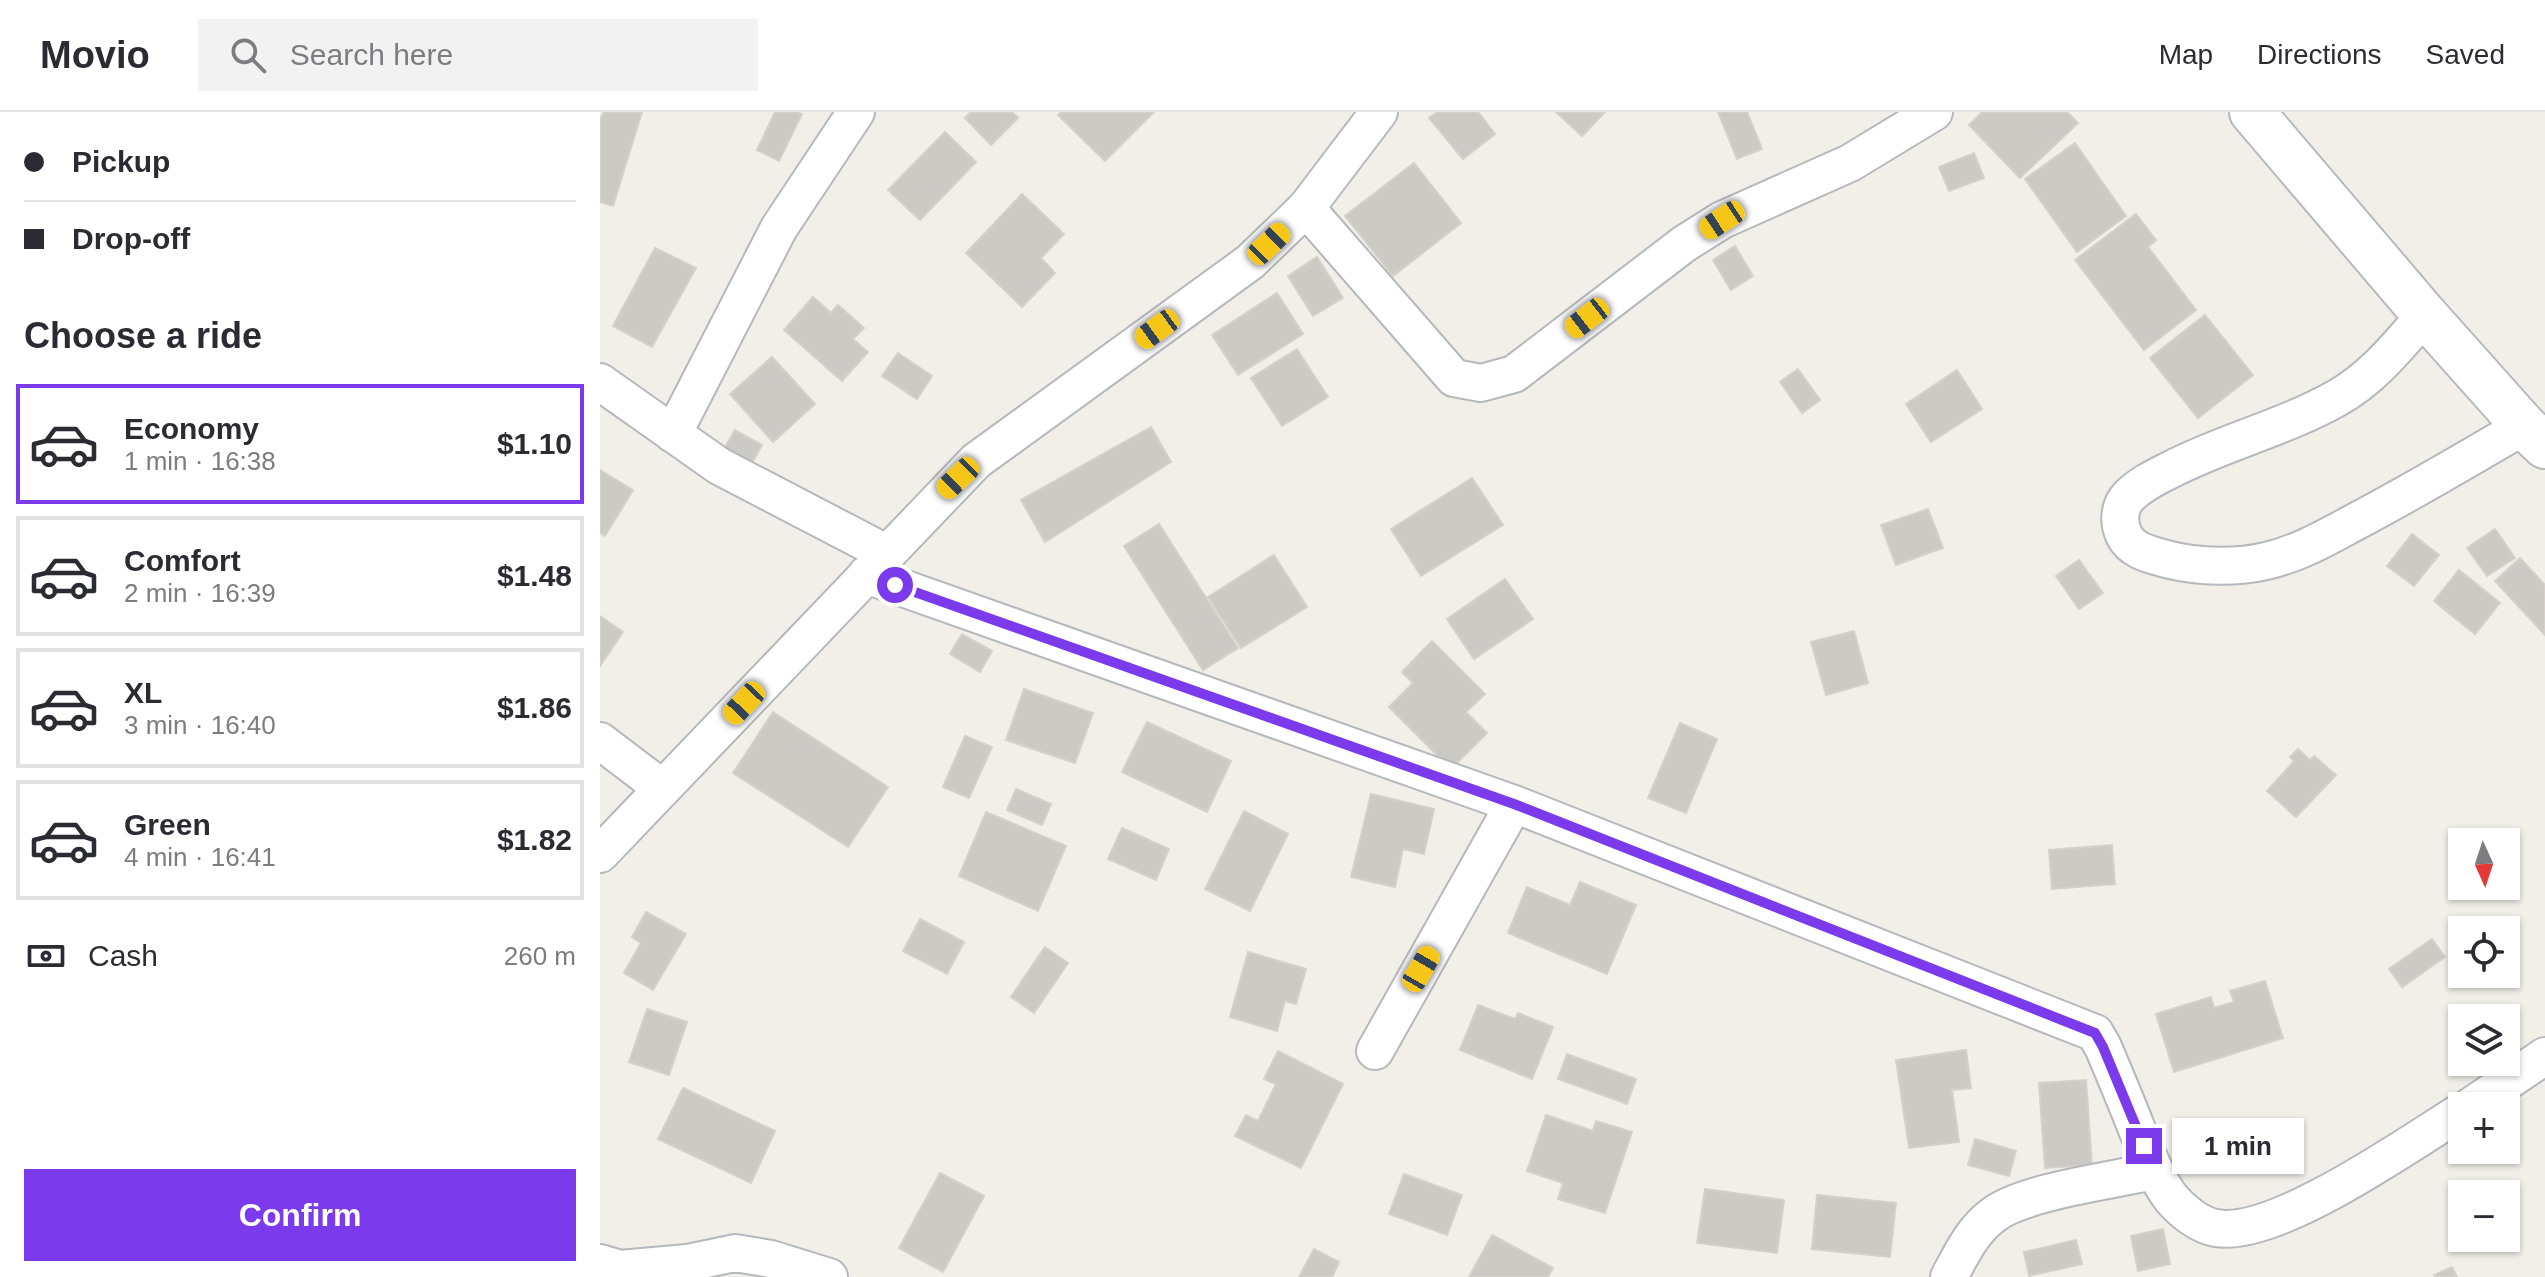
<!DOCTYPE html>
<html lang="en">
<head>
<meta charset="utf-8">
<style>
	body { margin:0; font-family:Helvetica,sans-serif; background:#f2f2f3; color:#2b2b33; height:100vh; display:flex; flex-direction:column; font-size:30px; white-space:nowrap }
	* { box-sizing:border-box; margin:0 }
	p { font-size:26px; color:#7c7c81 }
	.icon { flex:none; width:44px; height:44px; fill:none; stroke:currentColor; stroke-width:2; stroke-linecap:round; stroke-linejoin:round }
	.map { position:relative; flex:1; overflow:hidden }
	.side { display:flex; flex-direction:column; background:#fff; width:600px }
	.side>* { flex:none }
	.top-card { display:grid; align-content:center; height:176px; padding:0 24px; background:#fff }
	.needle { width:52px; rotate:177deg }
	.fabs { position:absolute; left:1848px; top:716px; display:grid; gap:16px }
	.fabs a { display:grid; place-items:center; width:72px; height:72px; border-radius:0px; background:#fff; box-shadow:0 2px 6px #0004; font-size:40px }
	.end { position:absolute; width:36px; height:36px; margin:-18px; border:10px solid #7c3aed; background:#fff; box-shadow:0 0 0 4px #fff }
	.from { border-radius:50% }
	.bubble { position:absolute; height:56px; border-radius:0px; background:#fff; box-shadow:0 2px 6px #0004; font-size:26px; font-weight:800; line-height:56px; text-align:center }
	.car { position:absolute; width:24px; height:48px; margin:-24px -12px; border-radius:10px; box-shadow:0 0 6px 2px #0007; background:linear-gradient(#f5c518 24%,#345 0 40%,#f5c518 0 76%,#345 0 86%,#f5c518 0) }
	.top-card b { display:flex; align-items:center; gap:28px; height:76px; font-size:30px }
	.top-card b+b { border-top:2px solid #e1e1e2 }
	.top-card i { width:20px; height:20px; background:#2b2b33 }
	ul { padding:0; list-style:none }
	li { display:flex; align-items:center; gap:24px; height:120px; margin:0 16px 12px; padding:0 8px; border:4px solid #e1e1e2; border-radius:0px }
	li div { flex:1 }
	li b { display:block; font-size:30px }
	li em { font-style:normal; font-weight:800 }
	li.current { border-color:#7c3aed }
	li>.icon { width:72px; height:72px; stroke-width:1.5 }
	h2 { padding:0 24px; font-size:36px; line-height:96px }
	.pay { display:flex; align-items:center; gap:20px; height:88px; padding:0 24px; font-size:30px }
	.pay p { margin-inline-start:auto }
	.primary-button { display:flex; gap:16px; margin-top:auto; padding:16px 24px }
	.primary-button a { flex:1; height:92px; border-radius:0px; background:#7c3aed; color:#fff; font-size:32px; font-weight:800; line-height:92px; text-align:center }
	header { display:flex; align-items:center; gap:48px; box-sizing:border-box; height:112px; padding:0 40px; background:#fff; border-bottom:2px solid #e1e1e2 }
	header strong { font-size:38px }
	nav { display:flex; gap:44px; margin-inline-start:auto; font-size:28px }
	.search { width:560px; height:72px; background:#f2f2f3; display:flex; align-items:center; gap:20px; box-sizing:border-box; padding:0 28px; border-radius:0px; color:#7c7c81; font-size:30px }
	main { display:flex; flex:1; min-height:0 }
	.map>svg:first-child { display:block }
	.building { fill:#cccac5; stroke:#d6d1c6; stroke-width:2 }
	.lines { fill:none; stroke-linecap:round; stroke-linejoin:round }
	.street-casing { stroke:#b5b8bc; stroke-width:40 }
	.secondary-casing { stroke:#b6babf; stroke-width:48 }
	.street { stroke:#fff; stroke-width:36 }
	.secondary { stroke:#fff; stroke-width:44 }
	.route { stroke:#7c3aed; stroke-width:10 }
</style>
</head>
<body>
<header>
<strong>Movio</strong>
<div class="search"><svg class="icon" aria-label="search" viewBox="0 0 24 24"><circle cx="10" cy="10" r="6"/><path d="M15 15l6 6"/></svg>Search here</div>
<nav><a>Map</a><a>Directions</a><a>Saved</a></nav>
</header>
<main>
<section class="side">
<div class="top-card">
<b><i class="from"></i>Pickup</b>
<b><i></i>Drop-off</b>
</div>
<h2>Choose a ride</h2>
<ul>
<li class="current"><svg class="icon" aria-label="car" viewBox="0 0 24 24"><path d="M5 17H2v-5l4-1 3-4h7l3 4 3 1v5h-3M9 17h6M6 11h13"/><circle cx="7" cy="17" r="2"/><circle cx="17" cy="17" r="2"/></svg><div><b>Economy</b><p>1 min · 16:38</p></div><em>$1.10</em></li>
<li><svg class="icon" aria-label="car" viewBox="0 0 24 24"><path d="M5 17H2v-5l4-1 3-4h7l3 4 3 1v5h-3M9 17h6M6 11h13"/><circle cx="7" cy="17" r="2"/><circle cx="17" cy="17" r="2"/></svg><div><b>Comfort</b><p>2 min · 16:39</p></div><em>$1.48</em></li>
<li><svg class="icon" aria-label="car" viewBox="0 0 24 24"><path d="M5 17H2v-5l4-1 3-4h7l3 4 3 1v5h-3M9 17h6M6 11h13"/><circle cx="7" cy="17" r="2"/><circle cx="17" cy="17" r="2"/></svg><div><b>XL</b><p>3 min · 16:40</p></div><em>$1.86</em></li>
<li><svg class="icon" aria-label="car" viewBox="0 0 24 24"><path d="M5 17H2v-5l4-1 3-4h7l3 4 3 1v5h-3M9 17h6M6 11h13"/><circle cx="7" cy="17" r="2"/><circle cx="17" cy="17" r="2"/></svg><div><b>Green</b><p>4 min · 16:41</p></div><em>$1.82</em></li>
</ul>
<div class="pay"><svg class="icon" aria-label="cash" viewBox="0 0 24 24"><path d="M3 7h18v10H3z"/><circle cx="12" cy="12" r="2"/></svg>Cash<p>260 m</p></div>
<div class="primary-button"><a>Confirm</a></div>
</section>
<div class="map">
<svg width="1945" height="1165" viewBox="0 0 1945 1165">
	<rect width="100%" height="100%" fill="#f1efe8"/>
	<!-- building -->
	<g class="building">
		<polygon points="4,0 42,0 13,94 0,90 0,8"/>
		<polygon points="175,0 197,0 202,2 179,49 157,38"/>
		<polygon points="371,0 412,0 418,6 391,33 365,6"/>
		<polygon points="461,0 554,0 505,49 458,3"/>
		<polygon points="837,0 878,0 895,22 863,47 829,6"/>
		<polygon points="956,0 1005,0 982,24"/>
		<polygon points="1118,0 1147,0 1162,37 1137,47"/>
		<polygon points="1382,0 1467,0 1478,11 1420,66 1369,13"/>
		<polygon points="345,20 376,50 320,108 288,78"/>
		<polygon points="1475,31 1526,104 1477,140 1425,67"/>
		<polygon points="1374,41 1384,66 1349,79 1339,55"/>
		<polygon points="814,51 861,111 793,164 745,104"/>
		<polygon points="422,82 464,122 441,146 455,161 422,195 366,141"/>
		<polygon points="1536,102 1556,128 1548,135 1596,198 1544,238 1475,148"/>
		<polygon points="1135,134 1153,164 1131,178 1113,148"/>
		<polygon points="55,136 96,156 52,235 13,214"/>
		<polygon points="717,145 743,186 713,204 688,164"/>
		<polygon points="677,181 703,222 638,263 612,223"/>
		<polygon points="213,185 231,201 238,193 264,216 253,227 268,240 242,269 184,218"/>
		<polygon points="1605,203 1653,263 1598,306 1550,246"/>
		<polygon points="697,237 728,285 682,314 651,266"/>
		<polygon points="298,241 332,264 317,287 282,264"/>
		<polygon points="172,245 215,292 173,330 130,282"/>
		<polygon points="1198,257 1220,288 1202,301 1180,270"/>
		<polygon points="1357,258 1382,297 1331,330 1306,292"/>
		<polygon points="551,315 571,350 445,430 421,388"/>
		<polygon points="135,318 162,333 150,355 122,340"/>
		<polygon points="0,358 33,378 5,424 0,421"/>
		<polygon points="872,366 903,413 821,464 791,417"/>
		<polygon points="1328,397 1343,436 1296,453 1281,413"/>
		<polygon points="559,412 638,536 603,558 524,434"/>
		<polygon points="1895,417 1915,446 1887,464 1867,436"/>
		<polygon points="1812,422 1839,443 1814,474 1787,454"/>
		<polygon points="674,443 707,495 641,536 608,485"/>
		<polygon points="1920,446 1945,473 1945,523 1895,469"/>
		<polygon points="1479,448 1503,481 1479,497 1456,464"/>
		<polygon points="1859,458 1900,491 1875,522 1834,489"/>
		<polygon points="905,467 933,507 874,547 847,507"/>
		<polygon points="0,504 23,520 0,554"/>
		<polygon points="1254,519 1268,571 1226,583 1211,530"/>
		<polygon points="362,522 392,539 380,560 350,542"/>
		<polygon points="832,529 885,582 866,600 887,621 851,657 789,595 813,571 802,560"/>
		<polygon points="424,577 493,601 475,651 406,628"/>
		<polygon points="173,600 288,675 248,735 133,661"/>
		<polygon points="547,610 631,649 607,700 522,660"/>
		<polygon points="1080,611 1117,627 1086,701 1048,686"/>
		<polygon points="365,624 392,635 369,686 343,675"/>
		<polygon points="1698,637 1710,648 1714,644 1736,663 1696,705 1667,679 1694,649 1690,645"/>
		<polygon points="416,677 451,692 442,713 407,698"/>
		<polygon points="771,682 834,697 824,742 803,737 795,775 751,765"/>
		<polygon points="644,699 688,722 650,799 605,777"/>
		<polygon points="386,700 466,734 438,799 359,764"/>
		<polygon points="522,716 569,737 556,768 508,747"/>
		<polygon points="1512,733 1515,772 1452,777 1449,738"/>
		<polygon points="980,770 1036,793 1007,862 908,821 927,775 970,793"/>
		<polygon points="46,800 86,822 53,878 24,861 41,831 32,825"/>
		<polygon points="320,807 364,830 347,862 303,839"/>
		<polygon points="1832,827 1845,845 1802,875 1789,857"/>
		<polygon points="445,835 468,851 434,901 411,885"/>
		<polygon points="648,840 706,857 696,892 685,889 677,919 630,905"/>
		<polygon points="1665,869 1683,926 1574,960 1556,902 1611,885 1614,896 1634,890 1630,879"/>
		<polygon points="878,893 915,907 918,901 953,915 932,967 860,938"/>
		<polygon points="47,897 87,910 69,963 29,950"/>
		<polygon points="1366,938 1371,976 1352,978 1359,1030 1309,1036 1296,948"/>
		<polygon points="678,939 743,972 701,1056 635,1024 646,1003 658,1009 676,972 664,967"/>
		<polygon points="967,942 1036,967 1027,992 958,967"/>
		<polygon points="1486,968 1492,1053 1445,1056 1439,971"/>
		<polygon points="83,976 175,1019 151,1071 58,1027"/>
		<polygon points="946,1003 993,1019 996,1009 1032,1020 1005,1101 958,1087 963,1071 927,1059"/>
		<polygon points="1375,1027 1416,1039 1409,1064 1368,1053"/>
		<polygon points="340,1061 384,1084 343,1160 299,1136"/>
		<polygon points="804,1062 862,1083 847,1123 789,1102"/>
		<polygon points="1105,1077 1184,1088 1177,1141 1097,1131"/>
		<polygon points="1217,1083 1296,1091 1290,1145 1212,1137"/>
		<polygon points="1563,1117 1570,1152 1538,1159 1531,1124"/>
		<polygon points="892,1123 953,1156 948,1165 869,1165"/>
		<polygon points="1476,1128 1482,1152 1429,1164 1424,1140"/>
		<polygon points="714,1137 739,1150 732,1165 699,1165"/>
		<polygon points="1852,1155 1857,1165 1835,1165 1834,1163"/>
	</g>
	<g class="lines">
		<defs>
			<g id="street">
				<polyline points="706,96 854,266 881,271 914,262 1084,132 1122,108 1250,51 1334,0"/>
				<path d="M1825,203c-26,30 -52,63 -88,83 -53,30 -113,44 -167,72 -14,7 -29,14 -41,26 -10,10 -11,26 -5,39 8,17 29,20 46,25 30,7 66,8 96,1 32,-7 61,-24 89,-39 57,-30 113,-63 169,-96"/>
				<polyline points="0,270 119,354 286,441"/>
				<polyline points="73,322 179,116 256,0"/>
				<path d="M266,463l648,229 581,229 8,14c12,28 24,57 35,85 10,23 18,46 33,66 11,13 28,27 45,30 59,11 194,-85 246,-117"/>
				<polyline points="0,629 62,676"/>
				<polyline points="0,742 376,349 650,150 706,96 779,0"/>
				<polyline points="775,939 914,692"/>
				<polyline points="1871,994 1945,944"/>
				<polyline points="0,1151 20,1157 87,1151 135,1141 171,1147 229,1165"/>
				<path d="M1349,1165c12,-22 23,-46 43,-61 29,-24 122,-36 162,-45"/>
			</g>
			<polyline id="secondary" points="1652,0 1825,203 1924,314 1945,334"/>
		</defs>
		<!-- street casing -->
		<use href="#street" class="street-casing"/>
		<!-- secondary casing -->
		<use href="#secondary" class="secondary-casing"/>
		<!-- street -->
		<use href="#street" class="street"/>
		<!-- secondary -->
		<use href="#secondary" class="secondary"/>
	</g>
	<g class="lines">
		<!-- route -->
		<polyline class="route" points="295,473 914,692 1495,921 1503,935 1544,1034"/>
	</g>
</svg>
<div class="fabs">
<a><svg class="needle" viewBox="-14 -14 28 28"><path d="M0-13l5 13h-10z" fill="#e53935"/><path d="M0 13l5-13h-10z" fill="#7c7c81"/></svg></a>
<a><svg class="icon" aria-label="locate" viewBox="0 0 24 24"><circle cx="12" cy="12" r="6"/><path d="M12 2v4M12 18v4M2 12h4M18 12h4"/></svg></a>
<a><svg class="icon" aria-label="layers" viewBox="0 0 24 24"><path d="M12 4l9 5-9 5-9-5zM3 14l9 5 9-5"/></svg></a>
<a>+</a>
<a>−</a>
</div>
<i class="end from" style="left:295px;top:473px"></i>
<i class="end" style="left:1544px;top:1034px"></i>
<div class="bubble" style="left:1572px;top:1006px;width:132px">1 min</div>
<i class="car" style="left:1122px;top:108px;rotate:237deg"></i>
<i class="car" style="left:669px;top:132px;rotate:46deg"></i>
<i class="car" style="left:987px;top:206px;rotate:232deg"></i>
<i class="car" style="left:557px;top:217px;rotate:234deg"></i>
<i class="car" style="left:358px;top:366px;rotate:226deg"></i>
<i class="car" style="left:144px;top:591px;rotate:223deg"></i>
<i class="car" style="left:821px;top:857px;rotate:30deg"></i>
</div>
</main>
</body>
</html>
